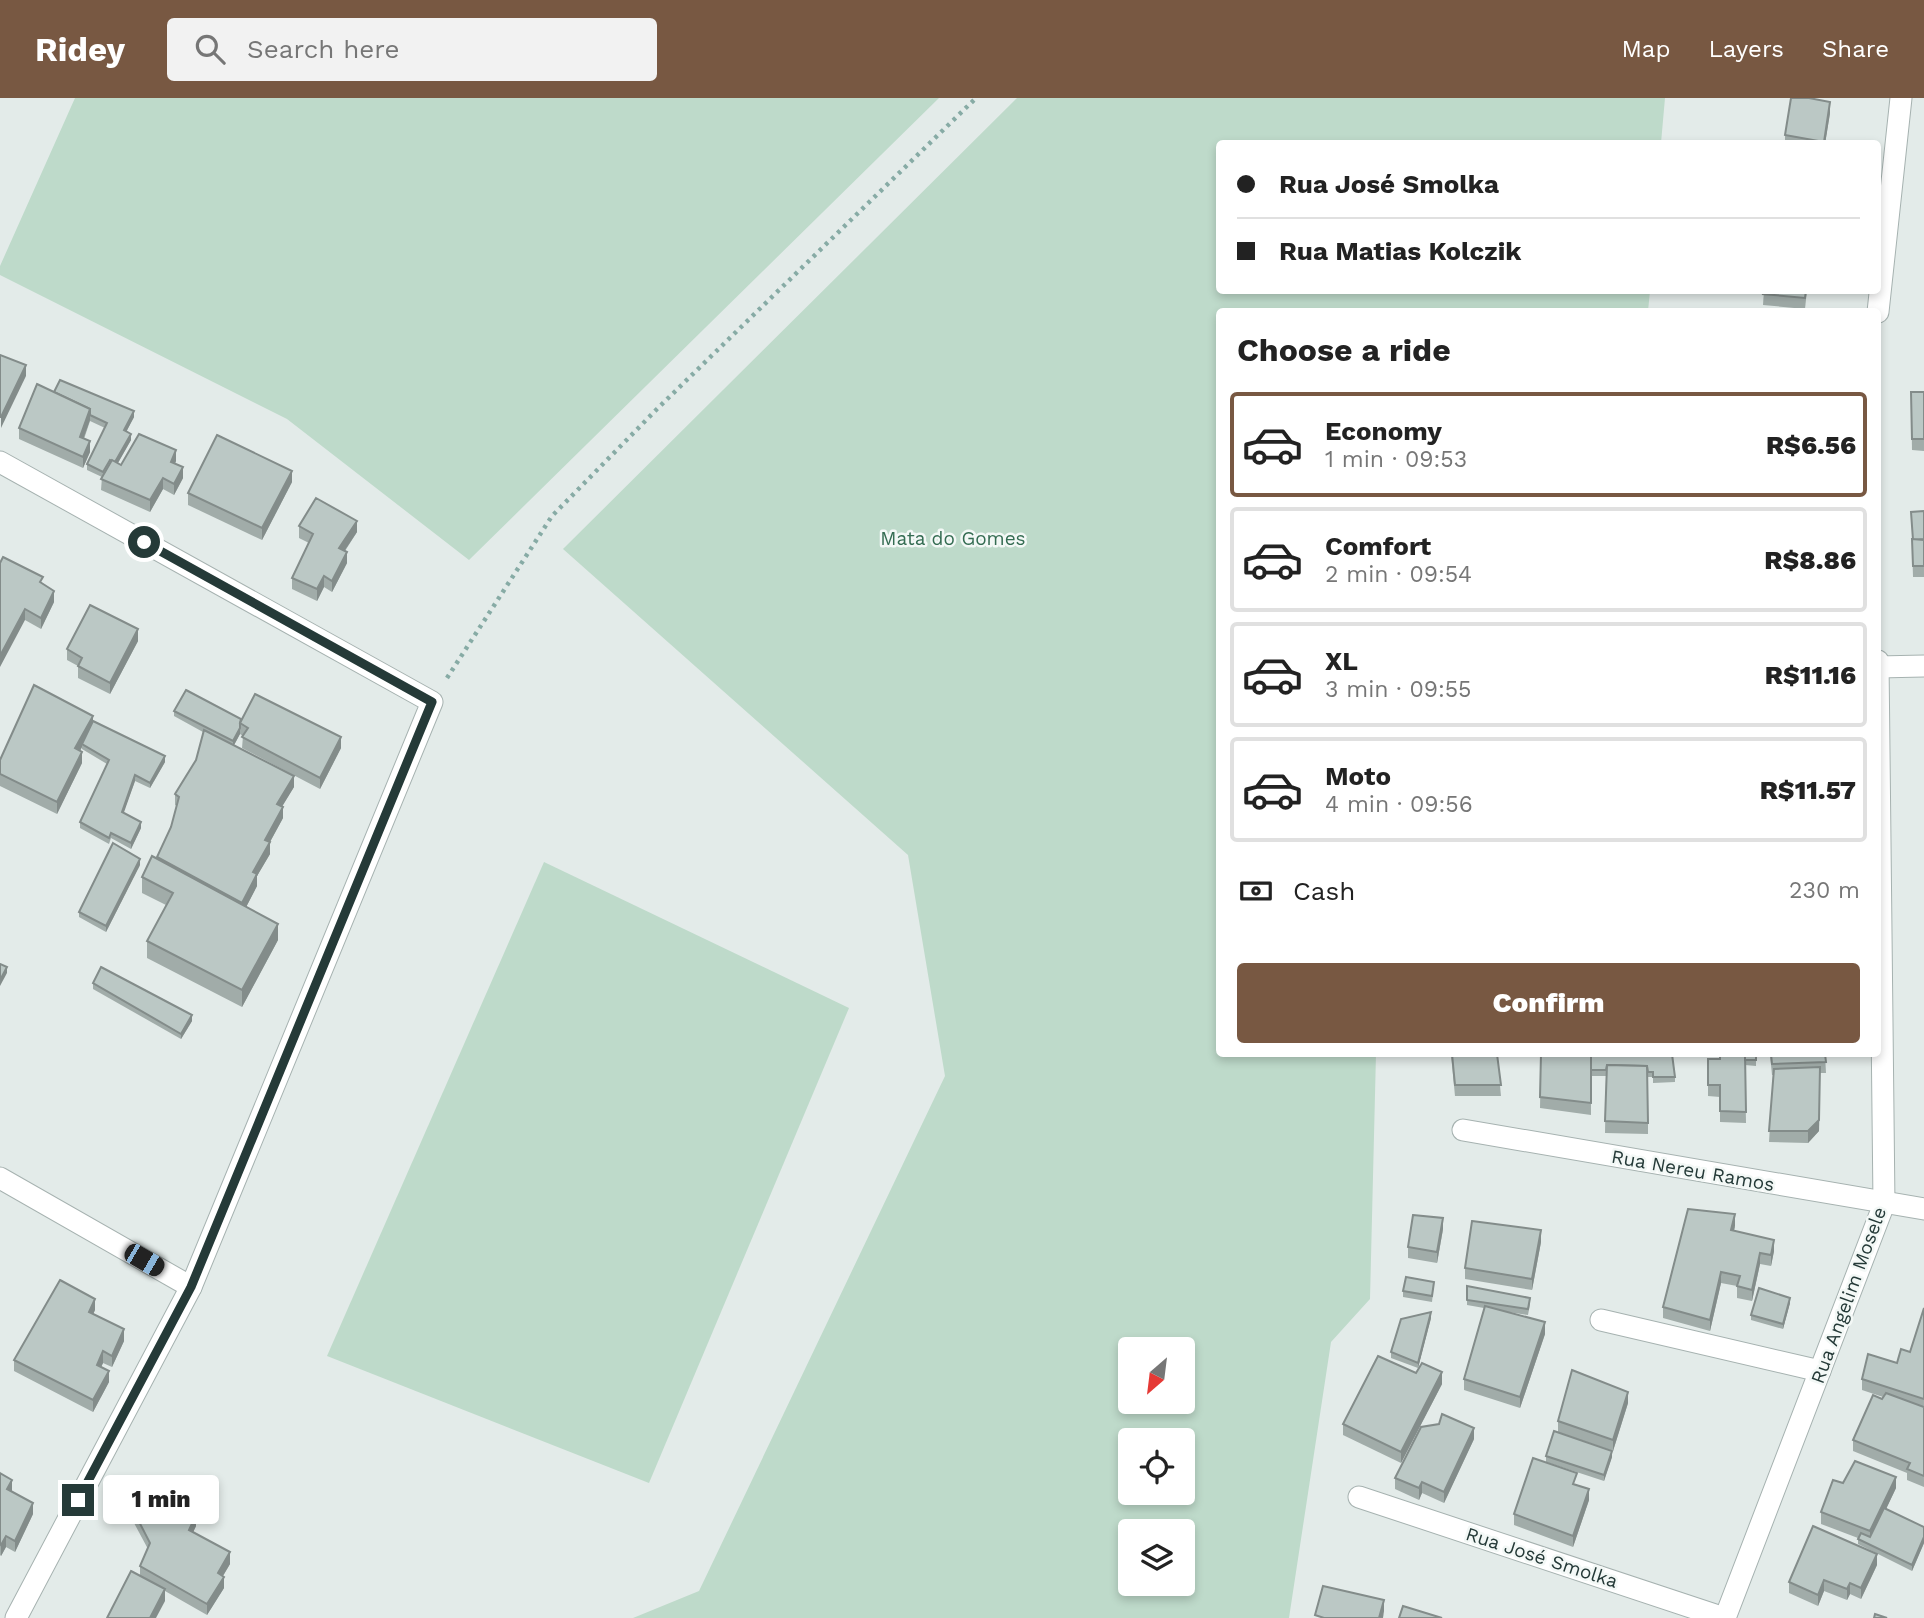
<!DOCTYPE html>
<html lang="en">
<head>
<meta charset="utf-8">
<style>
	body { margin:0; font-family:"Work Sans",sans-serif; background:#f2f2f2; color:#222; height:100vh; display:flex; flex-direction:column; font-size:26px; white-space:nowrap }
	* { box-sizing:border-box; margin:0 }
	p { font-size:23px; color:#767676 }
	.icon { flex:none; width:38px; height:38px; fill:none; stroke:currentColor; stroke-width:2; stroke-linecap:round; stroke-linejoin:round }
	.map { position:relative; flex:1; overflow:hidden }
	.drawer { position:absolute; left:1216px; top:210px; width:665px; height:749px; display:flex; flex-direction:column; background:#fff; border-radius:7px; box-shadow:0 4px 10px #0003 }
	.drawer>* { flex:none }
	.banner { position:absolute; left:1216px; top:42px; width:665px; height:154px; border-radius:7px; box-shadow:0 4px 10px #0003; display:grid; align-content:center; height:154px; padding:0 21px; background:#fff }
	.needle { width:46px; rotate:208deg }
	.fabs { position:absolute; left:1118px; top:1239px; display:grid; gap:14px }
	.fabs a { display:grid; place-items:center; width:77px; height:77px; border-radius:7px; background:#fff; box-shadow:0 4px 10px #0003; font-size:35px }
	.end { position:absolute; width:32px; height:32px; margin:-16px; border:9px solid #253a38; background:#fff; box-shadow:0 0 0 4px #fff }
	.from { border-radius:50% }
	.bubble { position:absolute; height:49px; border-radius:7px; background:#fff; box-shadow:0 4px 10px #0003; font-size:23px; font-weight:800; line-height:49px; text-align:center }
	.car { position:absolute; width:21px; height:42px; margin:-21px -10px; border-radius:9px; box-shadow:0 0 5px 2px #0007; background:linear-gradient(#222 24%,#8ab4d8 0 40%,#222 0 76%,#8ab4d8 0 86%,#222 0) }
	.banner b { display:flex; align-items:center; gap:24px; height:66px; font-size:26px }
	.banner b+b { border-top:2px solid #e0e0e0 }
	.banner i { width:18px; height:18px; background:#222 }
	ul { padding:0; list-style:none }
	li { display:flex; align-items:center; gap:21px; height:105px; margin:0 14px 10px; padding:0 7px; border:4px solid #e0e0e0; border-radius:7px }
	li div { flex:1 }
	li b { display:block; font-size:26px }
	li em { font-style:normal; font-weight:800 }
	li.selected { border-color:#785842 }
	li>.icon { width:63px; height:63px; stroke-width:1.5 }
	h2 { padding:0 21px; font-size:32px; line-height:84px }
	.pay { display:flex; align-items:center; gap:18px; height:77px; padding:0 21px; font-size:26px }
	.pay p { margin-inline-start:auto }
	.button { display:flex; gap:14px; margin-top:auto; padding:14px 21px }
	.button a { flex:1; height:80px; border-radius:7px; background:#785842; color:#fff; font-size:28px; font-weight:800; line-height:80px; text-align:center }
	header { display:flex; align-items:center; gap:42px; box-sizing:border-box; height:98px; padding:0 35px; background:#785842; color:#fff }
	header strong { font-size:33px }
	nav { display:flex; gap:38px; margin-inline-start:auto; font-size:24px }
	.search { width:490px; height:63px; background:#f2f2f2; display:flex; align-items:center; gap:18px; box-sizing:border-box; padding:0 24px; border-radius:7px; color:#767676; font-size:26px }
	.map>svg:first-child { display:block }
	.green { fill:#bedaca; fill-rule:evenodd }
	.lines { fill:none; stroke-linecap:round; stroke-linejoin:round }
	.minor-casing { stroke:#a6b2b0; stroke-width:23 }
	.path { stroke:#87aba5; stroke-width:4.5; stroke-dasharray:3.5 5; stroke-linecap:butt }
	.minor { stroke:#fff; stroke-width:21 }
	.wall { fill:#a1aca9 }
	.shaded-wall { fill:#838c8a }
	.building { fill:#bbc8c5; stroke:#838c8a; stroke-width:2 }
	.route { stroke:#253a38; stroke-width:9 }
	.labels { text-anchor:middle; stroke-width:5; stroke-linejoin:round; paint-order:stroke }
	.park-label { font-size:19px; fill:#346c52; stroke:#f3f8f6 }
	.street-label { font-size:19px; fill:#253a38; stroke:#f3f8f6 }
</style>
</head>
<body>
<header>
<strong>Ridey</strong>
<div class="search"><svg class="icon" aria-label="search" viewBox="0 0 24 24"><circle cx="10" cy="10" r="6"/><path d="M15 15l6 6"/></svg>Search here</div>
<nav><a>Map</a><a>Layers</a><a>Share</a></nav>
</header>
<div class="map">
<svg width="1924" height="1520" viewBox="0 0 1924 1520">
	<rect width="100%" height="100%" fill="#e3ebe9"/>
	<!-- green -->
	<g class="green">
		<polygon points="75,0 939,0 469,462 287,321 0,177 0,168"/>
		<path d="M1017,0h648l-4,45 -441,1v146l430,1 -2,20 -428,1v742h156l-6,245 -39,43 -42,276h-656l66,-27 246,-515 -37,-221 -345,-306zM1183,1251v53h-53v-53zM1130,1342h53v53h-53zM1130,1433h53v53h-53z"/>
		<polygon points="544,764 849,910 649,1385 327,1258"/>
	</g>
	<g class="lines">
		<defs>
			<g id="minor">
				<polyline points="1878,214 1901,0"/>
				<polyline points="0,364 432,604 191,1189 16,1520"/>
				<polyline points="1878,569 1924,568"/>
				<polyline points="1463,1032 1924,1111"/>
				<polyline points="0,1080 191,1189"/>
				<polyline points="1601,1222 1820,1273"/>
				<polyline points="1359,1399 1724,1520"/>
				<polyline points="1725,1520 1884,1106 1878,563"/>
			</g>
		</defs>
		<!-- minor casing -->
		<use href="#minor" class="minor-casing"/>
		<!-- path -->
		<polyline class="path" points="447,580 552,418 657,311 976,0"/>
		<!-- minor -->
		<use href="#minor" class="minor"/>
	</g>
	<!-- wall -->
	<g class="wall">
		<polygon points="1830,15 1825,46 1785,46 1785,37"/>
		<polygon points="1764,192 1807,192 1805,211 1763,207"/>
		<polygon points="54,294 134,319 126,334 131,342 118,365 121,367 176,363 175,365 183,380 174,397 163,391 150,414 101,392 102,379 87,372 87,366 105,330 90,323 84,341 90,354 83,370 19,341 19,330"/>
		<polygon points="1911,294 1924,294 1924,353 1912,352"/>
		<polygon points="292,384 262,442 188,407 188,395"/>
		<polygon points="1924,413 1924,479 1913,479 1912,443"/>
		<polygon points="299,428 357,434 345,453 347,465 332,494 324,489 317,503 292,491 292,480 309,445 299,440"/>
		<polygon points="0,465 43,486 54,504 41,531 25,522"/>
		<polygon points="138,543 110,596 78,580 78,568 67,562 67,551"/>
		<polygon points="174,613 241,621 341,650 320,691 242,650 243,638 240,636 234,647 294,689 282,708 283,720 270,744 270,756 257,778 257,788 246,809 278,842 242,909 147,860 147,843 166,807 142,795 142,779 157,761 171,729 177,708 175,707 175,696 196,662 203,634 174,618"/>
		<polygon points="93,623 165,664 150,690 135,683 123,715 141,730 131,751 111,740 109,746 80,730 80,724 107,666 82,651 82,649 80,653 82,665 57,716 0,688 0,662"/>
		<polygon points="140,767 106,834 79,819 79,814"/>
		<polygon points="93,885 192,923 181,941 93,891"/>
		<polygon points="1451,956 1497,956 1501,998 1455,998"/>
		<polygon points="1541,956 1591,956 1675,979 1675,984 1653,985 1653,979 1648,979 1648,1036 1605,1035 1606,978 1591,978 1591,958 1591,1017 1540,1010"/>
		<polygon points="1756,956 1756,968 1745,967 1746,1025 1720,1024 1720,999 1708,998 1708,961 1720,961"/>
		<polygon points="1770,956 1825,956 1826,975 1820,975 1819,1033 1808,1045 1769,1044 1773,977 1772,977"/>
		<polygon points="1735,1128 1734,1133 1774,1153 1771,1168 1760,1166 1752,1203 1737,1200 1737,1188 1721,1185 1710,1233 1663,1220 1663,1209"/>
		<polygon points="1443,1131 1437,1165 1408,1160 1408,1149"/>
		<polygon points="1541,1144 1532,1192 1465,1181 1465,1170"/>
		<polygon points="1434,1184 1432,1204 1403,1199 1403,1193"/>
		<polygon points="1467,1188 1530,1206 1528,1217 1502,1213 1545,1236 1520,1310 1464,1292 1464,1281 1484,1210 1467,1207"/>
		<polygon points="1790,1205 1783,1231 1751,1222 1751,1217"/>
		<polygon points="1924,1210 1924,1389 1907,1382 1907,1375 1853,1353 1853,1342 1883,1299 1862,1292 1862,1281 1897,1265 1910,1254"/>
		<polygon points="95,1212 93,1216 124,1243 112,1269 103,1265 101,1269 109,1284 93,1314 14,1273 14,1262"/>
		<polygon points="1431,1220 1418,1270 1391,1260 1391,1254"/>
		<polygon points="1416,1275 1442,1286 1401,1365 1343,1337 1343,1326"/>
		<polygon points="1628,1305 1613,1353 1558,1334 1558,1323"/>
		<polygon points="1474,1341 1444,1405 1422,1395 1419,1402 1395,1391 1395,1380"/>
		<polygon points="1546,1358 1612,1359 1604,1383 1546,1364"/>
		<polygon points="0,1375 12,1393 33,1416 15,1454 6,1449 1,1458 0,1457"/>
		<polygon points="1843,1385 1896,1390 1886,1411 1924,1429 1924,1445 1912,1473 1858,1446 1858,1440 1821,1426 1821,1414"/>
		<polygon points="1589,1402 1573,1449 1514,1427 1514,1416"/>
		<polygon points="134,1414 196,1428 193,1434 230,1466 223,1478 224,1490 207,1517 165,1493 165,1503 140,1478 140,1468 148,1451 134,1425"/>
		<polygon points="1877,1467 1861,1501 1850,1496 1847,1502 1824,1493 1818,1508 1789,1495 1789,1484"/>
	</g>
	<!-- shaded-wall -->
	<g class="shaded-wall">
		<polygon points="1830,4 1830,15 1825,46 1824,46"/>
		<polygon points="26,267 26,278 1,330 1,319"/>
		<polygon points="90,311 90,322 80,350 80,339"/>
		<polygon points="134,313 134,319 124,338 124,332"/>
		<polygon points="131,336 131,342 115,370 115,364"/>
		<polygon points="90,343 90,354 83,370 83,359"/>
		<polygon points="176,352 176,363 171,375 171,364"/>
		<polygon points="183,369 183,380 174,397 174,386"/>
		<polygon points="292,373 292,384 262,442 262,430"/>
		<polygon points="163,380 163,391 150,414 150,402"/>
		<polygon points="357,423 357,434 339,461 339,450"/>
		<polygon points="347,454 347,465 332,494 332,483"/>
		<polygon points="324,478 324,489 317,503 317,491"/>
		<polygon points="54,493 54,504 41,531 41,520"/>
		<polygon points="25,511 25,522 0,569 0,558"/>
		<polygon points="138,531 138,543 110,596 110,585"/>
		<polygon points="93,618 93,629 82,646 82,649 75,662 75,650"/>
		<polygon points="240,630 240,636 233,649 233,643"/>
		<polygon points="341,639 341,650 320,691 320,680"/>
		<polygon points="82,654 82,665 57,716 57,704"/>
		<polygon points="165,658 165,664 150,690 150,685"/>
		<polygon points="135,677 135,683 122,720 122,714"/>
		<polygon points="294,678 294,689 277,717 277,706"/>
		<polygon points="283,709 283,720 265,753 265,742"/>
		<polygon points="141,724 141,730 131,751 131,745"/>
		<polygon points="270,744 270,756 257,778 257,788 242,817 242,805 253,774"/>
		<polygon points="140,761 140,767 106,834 106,828"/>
		<polygon points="278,826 278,842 242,909 242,892"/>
		<polygon points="7,869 7,875 0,888 0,882"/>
		<polygon points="192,917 192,923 181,941 181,936"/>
		<polygon points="1820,969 1819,1033 1808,1045 1808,1033"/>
		<polygon points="1735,1116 1735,1128 1731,1144 1731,1132"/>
		<polygon points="1443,1120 1443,1131 1437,1165 1437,1154"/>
		<polygon points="1541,1132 1541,1144 1532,1192 1532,1181"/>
		<polygon points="1774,1142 1774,1153 1771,1168 1771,1157"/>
		<polygon points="1760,1155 1760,1166 1752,1203 1752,1192"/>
		<polygon points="1721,1174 1721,1185 1710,1233 1710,1222"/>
		<polygon points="1790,1200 1790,1205 1783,1231 1783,1226"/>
		<polygon points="95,1201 95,1212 89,1225 89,1214"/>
		<polygon points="1431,1214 1431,1220 1418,1270 1418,1265"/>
		<polygon points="1545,1224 1545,1236 1520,1310 1520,1299"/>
		<polygon points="124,1231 124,1243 112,1269 112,1258"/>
		<polygon points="103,1253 103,1265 97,1278 97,1267"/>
		<polygon points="109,1273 109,1284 93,1314 93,1302"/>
		<polygon points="1442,1274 1442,1286 1401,1365 1401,1354"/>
		<polygon points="1628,1294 1628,1305 1613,1353 1613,1342"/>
		<polygon points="1474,1330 1474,1341 1444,1405 1444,1394"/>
		<polygon points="1612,1353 1612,1359 1604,1383 1604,1377"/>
		<polygon points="1896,1379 1896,1390 1870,1445 1870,1433"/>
		<polygon points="12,1382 12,1393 7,1402 7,1391"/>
		<polygon points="1422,1384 1422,1395 1419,1402 1419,1390"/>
		<polygon points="1589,1391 1589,1402 1573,1449 1573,1438"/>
		<polygon points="33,1405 33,1416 15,1454 15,1443"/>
		<polygon points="196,1417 196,1428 189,1443 189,1432"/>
		<polygon points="6,1438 6,1449 1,1458 1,1447"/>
		<polygon points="1924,1439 1924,1445 1912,1473 1912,1467"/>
		<polygon points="230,1454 230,1466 218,1486 218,1475"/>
		<polygon points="1877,1456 1877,1467 1861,1501 1861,1490"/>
		<polygon points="224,1479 224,1490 207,1517 207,1506"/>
		<polygon points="1824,1482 1824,1493 1818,1508 1818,1497"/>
		<polygon points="1850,1485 1850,1496 1847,1502 1847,1491"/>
		<polygon points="165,1491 165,1503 156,1520 150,1520"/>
		<polygon points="1384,1502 1384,1513 1383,1520 1379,1520"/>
	</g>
	<!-- building -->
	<g class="building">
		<polygon points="1791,0 1809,0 1830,4 1824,44 1785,37"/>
		<polygon points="1764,192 1806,192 1805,200 1763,196"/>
		<polygon points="1814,212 1814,214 1755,214 1755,213"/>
		<polygon points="0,257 26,267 1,319 0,319"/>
		<polygon points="60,282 134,313 124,332 131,336 115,364 110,362 103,374 87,366 107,325 90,317 90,311 54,294"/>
		<polygon points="37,286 90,311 80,339 90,343 83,359 19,330"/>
		<polygon points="1911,294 1924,294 1924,341 1912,341"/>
		<polygon points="139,336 176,352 171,364 183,369 174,386 163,380 150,402 101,381 112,362 121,367"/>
		<polygon points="217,337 292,373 262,430 188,395"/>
		<polygon points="316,400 357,423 339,450 347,454 332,483 324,478 317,491 292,480 313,436 299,428"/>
		<polygon points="1924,413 1924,441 1913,442 1911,414"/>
		<polygon points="1912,441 1924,442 1924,468 1913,468"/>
		<polygon points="3,459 43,479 40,484 54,493 41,520 25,511 0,558 0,465"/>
		<polygon points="90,507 138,531 110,585 78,568 82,560 67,551"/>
		<polygon points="34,587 93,618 75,650 82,654 57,704 0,676 0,662"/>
		<polygon points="186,592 241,621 240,625 240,630 233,643 174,613"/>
		<polygon points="255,596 341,639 320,680 242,639 248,630 240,625"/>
		<polygon points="93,623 165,658 150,685 135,677 122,714 141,724 131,745 111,735 109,740 80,724 109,662 82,646"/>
		<polygon points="204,632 294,678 277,706 283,709 265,742 270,744 253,774 257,776 242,805 157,759 171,729 179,699 175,696 196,662"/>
		<polygon points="113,745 140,761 106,828 79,814"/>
		<polygon points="152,758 278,826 242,892 147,843 173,795 142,779"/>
		<polygon points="0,866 7,869 0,882"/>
		<polygon points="101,869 192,917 181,936 93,885"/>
		<polygon points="1452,956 1497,956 1501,987 1455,987"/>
		<polygon points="1541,956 1591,956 1591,1005 1540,999"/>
		<polygon points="1591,956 1672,956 1675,979 1653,979 1653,974 1648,974 1647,968 1607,967 1606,972 1591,972"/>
		<polygon points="1720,956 1745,956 1746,1014 1720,1013 1720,987 1708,987 1708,961 1720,961"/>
		<polygon points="1729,956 1756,956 1756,962 1745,962 1745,956"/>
		<polygon points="1771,956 1825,956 1826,964 1772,966"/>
		<polygon points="1607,967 1647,968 1648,1025 1605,1023"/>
		<polygon points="1820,969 1819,1022 1808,1033 1769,1033 1774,971"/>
		<polygon points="1688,1111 1735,1116 1731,1132 1774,1142 1771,1157 1760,1155 1752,1192 1737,1188 1740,1178 1721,1174 1710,1222 1663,1209"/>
		<polygon points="1413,1117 1443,1120 1437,1154 1408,1149"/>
		<polygon points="1472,1123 1541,1132 1532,1181 1465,1170"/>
		<polygon points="1406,1179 1434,1184 1432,1198 1403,1193"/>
		<polygon points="60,1182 95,1201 89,1214 124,1231 112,1258 103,1253 97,1267 109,1273 93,1302 14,1262"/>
		<polygon points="1467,1188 1530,1200 1528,1211 1467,1202"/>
		<polygon points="1759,1190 1790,1200 1783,1226 1751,1217"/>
		<polygon points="1485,1208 1545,1224 1520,1299 1464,1281"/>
		<polygon points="1924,1210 1924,1301 1862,1281 1868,1256 1897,1265 1901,1251 1910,1254"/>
		<polygon points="1431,1214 1418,1265 1391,1254 1401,1221"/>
		<polygon points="1378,1258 1416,1275 1422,1265 1442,1274 1401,1354 1343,1326"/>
		<polygon points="1572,1272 1628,1294 1613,1342 1558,1323"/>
		<polygon points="1886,1295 1924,1309 1924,1378 1907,1371 1910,1365 1853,1342 1873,1297 1882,1301"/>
		<polygon points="1442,1316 1474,1330 1444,1394 1422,1384 1419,1390 1395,1380 1421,1329 1439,1326"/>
		<polygon points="1554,1333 1612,1353 1604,1377 1546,1358"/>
		<polygon points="1533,1360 1577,1375 1573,1386 1589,1391 1573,1438 1514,1416"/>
		<polygon points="1855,1363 1896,1379 1870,1433 1821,1414 1833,1382 1843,1385"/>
		<polygon points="0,1375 12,1382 7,1391 33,1405 15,1443 6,1438 1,1447 0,1446"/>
		<polygon points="144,1395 196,1417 189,1432 230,1454 218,1475 224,1479 207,1506 140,1468 150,1445 134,1414"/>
		<polygon points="1884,1410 1924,1429 1924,1439 1912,1467 1858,1441 1861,1435 1870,1439"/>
		<polygon points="1813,1428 1877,1456 1861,1490 1850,1485 1847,1491 1824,1482 1818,1497 1789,1484"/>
		<polygon points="131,1473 165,1491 150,1520 107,1520"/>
		<polygon points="1323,1488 1384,1502 1379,1520 1324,1520 1315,1517"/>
		<polygon points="1403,1508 1442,1520 1399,1520"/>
		<polygon points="1875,1516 1887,1520 1874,1520"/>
	</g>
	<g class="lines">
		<!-- route -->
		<polyline class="route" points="78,1402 191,1189 432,604 144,444"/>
	</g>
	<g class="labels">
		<!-- park labels -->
		<g class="park-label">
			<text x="953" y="447">Mata do Gomes</text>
		</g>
		<!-- street labels -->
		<g class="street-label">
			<text transform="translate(1693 1072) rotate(10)" y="7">Rua Nereu Ramos</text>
			<text transform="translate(1848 1197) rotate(-70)" y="7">Rua Angelim Mosele</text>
			<text transform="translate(1542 1459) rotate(18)" y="7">Rua José Smolka</text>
		</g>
	</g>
</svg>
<div class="fabs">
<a><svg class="needle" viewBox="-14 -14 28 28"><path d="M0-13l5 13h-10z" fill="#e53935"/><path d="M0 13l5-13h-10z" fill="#767676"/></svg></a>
<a><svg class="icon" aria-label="locate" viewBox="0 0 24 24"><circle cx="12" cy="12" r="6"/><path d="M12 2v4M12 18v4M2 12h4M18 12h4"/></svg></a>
<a><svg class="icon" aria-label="layers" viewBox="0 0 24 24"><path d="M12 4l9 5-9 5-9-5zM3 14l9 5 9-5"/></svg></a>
</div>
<i class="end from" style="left:144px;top:444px"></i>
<i class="end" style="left:78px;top:1402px"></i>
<div class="bubble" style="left:103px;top:1377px;width:116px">1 min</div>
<i class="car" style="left:144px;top:1162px;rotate:120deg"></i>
<div class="banner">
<b><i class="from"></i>Rua José Smolka</b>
<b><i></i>Rua Matias Kolczik</b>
</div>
<section class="drawer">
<h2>Choose a ride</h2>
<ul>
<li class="selected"><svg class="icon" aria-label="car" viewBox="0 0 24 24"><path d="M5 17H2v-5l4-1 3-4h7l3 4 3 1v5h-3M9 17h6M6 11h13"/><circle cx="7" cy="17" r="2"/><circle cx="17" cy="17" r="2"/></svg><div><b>Economy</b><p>1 min · 09:53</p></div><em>R$6.56</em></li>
<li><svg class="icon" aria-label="car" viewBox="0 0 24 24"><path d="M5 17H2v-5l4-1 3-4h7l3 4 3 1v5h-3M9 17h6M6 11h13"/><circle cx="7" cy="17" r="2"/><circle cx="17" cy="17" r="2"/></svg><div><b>Comfort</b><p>2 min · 09:54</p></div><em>R$8.86</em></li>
<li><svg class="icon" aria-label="car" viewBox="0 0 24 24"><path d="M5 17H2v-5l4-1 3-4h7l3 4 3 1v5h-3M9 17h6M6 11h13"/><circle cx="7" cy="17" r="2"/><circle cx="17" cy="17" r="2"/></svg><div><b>XL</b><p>3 min · 09:55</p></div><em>R$11.16</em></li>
<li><svg class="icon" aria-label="car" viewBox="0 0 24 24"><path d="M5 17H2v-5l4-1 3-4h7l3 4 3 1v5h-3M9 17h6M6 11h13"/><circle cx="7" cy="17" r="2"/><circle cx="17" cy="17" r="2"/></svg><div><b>Moto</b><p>4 min · 09:56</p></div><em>R$11.57</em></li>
</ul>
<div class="pay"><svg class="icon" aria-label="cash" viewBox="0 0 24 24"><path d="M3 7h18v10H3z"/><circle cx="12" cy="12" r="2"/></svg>Cash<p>230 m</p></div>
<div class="button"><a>Confirm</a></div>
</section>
</div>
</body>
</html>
